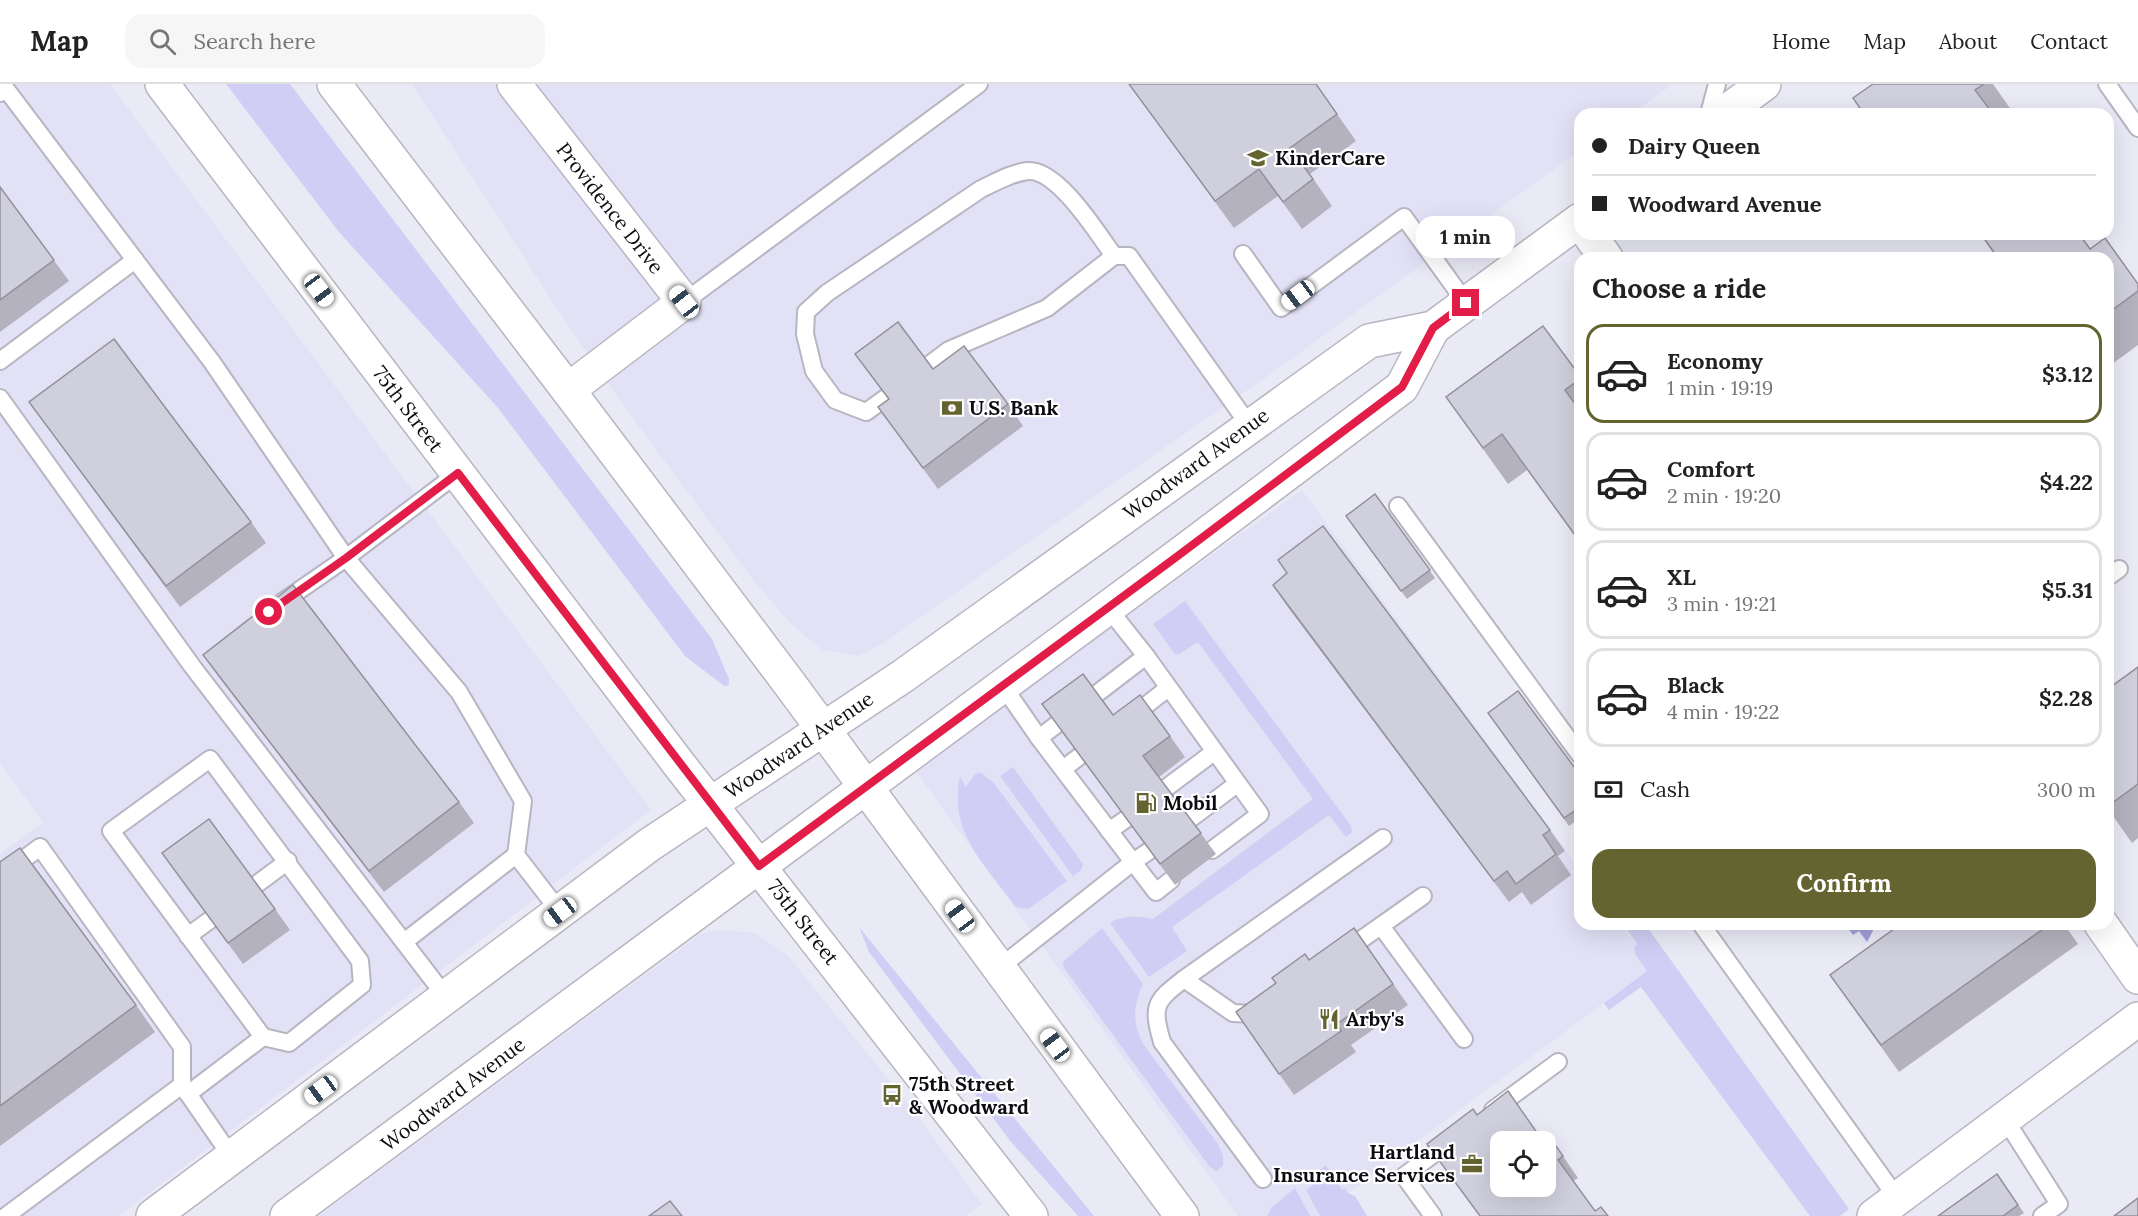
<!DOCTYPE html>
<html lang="en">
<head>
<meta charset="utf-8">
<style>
	body { margin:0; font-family:Lora,serif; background:#f6f6f6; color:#222; height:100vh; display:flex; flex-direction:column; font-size:22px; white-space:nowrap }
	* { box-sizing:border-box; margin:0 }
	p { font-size:20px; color:#767676 }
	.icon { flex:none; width:33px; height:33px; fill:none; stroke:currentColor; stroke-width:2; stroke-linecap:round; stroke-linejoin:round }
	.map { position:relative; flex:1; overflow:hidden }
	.side { position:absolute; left:1574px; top:168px; width:540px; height:678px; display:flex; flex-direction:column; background:#fff; border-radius:18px; box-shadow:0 6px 24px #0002 }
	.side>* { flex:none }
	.hud { position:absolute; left:1574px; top:24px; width:540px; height:132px; border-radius:18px; box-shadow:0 6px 24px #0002; display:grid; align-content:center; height:132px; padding:0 18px; background:#fff }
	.controls { position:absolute; left:1490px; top:1047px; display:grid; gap:12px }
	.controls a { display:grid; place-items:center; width:66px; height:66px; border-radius:12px; background:#fff; box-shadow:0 6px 24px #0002; font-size:30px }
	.end { position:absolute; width:27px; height:27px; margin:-14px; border:8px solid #e11d48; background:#fff; box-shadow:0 0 0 3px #fff }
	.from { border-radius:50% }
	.bubble { position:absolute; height:42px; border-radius:18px; background:#fff; box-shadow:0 6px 24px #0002; font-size:20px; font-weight:700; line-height:42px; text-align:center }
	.car { position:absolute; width:18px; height:36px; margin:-18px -9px; border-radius:8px; box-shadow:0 0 4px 2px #0007; background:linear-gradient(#fff 24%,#345 0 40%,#fff 0 76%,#345 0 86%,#fff 0) }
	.hud b { display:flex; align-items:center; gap:21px; height:57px; font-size:22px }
	.hud b+b { border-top:2px solid #e0e0e0 }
	.hud i { width:15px; height:15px; background:#222 }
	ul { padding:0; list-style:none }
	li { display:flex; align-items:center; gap:18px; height:99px; margin:0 12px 9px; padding:0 6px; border:3px solid #e0e0e0; border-radius:18px }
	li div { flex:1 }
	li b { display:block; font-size:22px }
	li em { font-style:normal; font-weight:700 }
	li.on { border-color:#646430 }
	li>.icon { width:54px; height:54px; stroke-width:1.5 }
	h2 { padding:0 18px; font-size:27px; line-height:72px }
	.pay { display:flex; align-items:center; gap:15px; height:66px; padding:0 18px; font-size:22px }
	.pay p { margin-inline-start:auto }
	.action { display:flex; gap:12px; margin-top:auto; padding:12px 18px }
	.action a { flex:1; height:69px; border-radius:18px; background:#646430; color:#fff; font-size:24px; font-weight:700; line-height:69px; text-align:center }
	header { display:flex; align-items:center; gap:36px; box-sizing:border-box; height:84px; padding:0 30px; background:#fff; border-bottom:2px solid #e0e0e0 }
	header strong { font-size:28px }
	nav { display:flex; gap:33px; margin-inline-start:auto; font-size:21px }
	.search { width:420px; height:54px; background:#f6f6f6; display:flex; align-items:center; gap:15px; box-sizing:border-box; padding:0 21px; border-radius:18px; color:#767676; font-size:22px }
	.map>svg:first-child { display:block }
	.built { fill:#e2e1f6 }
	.green { fill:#d0cef4 }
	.water { fill:#a49fda }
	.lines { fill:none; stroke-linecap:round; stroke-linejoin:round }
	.service-casing { stroke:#b6b5c2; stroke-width:20 }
	.minor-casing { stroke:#b6b5c2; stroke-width:36 }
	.secondary-casing { stroke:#b6b5c2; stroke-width:36 }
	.service { stroke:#fff; stroke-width:16 }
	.minor { stroke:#fff; stroke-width:33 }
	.secondary { stroke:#fff; stroke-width:33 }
	.wall { fill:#b3b2be }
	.building { fill:#d0cfdd; stroke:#92919b; stroke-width:1.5; fill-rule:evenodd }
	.route { stroke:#e11d48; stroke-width:8 }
	.labels { text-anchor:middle; stroke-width:4.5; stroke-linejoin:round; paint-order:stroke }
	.poi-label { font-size:20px; font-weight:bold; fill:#0d0c11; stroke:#fff; text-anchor:start }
	.street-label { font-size:20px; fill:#0d0c11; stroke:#fff }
</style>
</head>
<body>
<header>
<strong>Map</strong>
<div class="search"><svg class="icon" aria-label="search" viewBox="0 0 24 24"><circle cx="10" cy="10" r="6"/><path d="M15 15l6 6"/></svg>Search here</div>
<nav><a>Home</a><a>Map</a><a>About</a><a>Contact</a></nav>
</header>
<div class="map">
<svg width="2138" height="1132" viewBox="0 0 2138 1132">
	<rect width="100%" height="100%" fill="#eaeaf7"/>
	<!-- built -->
	<g class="built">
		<polygon points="0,0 110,0 651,726 119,1132 0,1132 0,770 43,738 0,680"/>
		<polygon points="412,0 1673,0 1631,30 1580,30 1579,67 1262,296 882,560 858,572 822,566 790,539 754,497 636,339 565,237"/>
		<polygon points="1302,406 1579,784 1580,840 1621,840 1652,883 1317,1132 1238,1132 914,685"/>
		<polygon points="725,846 755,849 788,872 907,1018 982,1120 965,1132 319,1132 702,849"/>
	</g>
	<!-- green -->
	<g class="green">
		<polygon points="226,0 290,0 712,555 729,595 729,601 724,602 685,572 498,324 339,148"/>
		<path d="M1185,517l166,225 1,6 -6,5 -17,-22 -157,112 15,24 -38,26 -39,-54c13,-8 28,-7 43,-4l160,-120 -115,-157 -19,12h-4l-22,-30z"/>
		<polygon points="1013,683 1083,780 1081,786 1073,792 1000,692"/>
		<path d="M981,689l12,9 74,99 -39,28 -12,-2c-30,-42 -68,-74 -56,-130l6,10 9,-13z"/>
		<polygon points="1623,840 1645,840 1849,1125 1840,1132 1810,1132 1641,903 1609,926 1604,919 1647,887 1635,870 1634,864 1637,860"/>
		<polygon points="859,843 1094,1132 1078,1132 1011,1058 869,868"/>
		<path d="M1102,844l41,56c-10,23 -11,37 0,60l75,100 5,12v10l-7,5 -7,-5 -145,-198 -1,-6z"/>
		<polygon points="1326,1081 1342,1106 1345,1104 1348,1109 1355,1112 1367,1132 1320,1132 1306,1106 1317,1098 1313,1091"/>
		<polygon points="1295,1104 1310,1132 1267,1132 1272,1123"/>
	</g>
	<!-- water -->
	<polygon class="water" points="1845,840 1878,840 1875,843 1867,858 1859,847 1853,851"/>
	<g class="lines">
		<defs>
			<g id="service">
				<polyline points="2107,0 2138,44"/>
				<polyline points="0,9 6,5 212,278 346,474 458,389"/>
				<polyline points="1709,30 1717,0"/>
				<polyline points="1243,170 1281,224 1404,133 1466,219"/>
				<polyline points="1114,172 1129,172 1249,341"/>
				<polyline points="684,218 979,0"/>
				<polyline points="0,277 135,176"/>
				<path d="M887,313l-21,15 -31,-12 -21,-29 -9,-37 1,-22 21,-19 154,-104c15,-7 30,-16 47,-18 30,-2 70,63 86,85l-67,52 -98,42 -20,15"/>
				<polyline points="0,314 192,582 446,913"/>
				<polyline points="1398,422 1580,671"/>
				<polyline points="2108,493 2119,485"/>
				<polyline points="281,519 346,474 459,608 523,717 516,771"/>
				<polyline points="1108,524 1146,572 1260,730 1212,766"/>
				<polyline points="1130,634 1168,604"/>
				<polyline points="1039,654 1146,572"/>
				<polygon points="210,675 360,877 362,901 289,959 263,953 111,747"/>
				<polyline points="1063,685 1080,672"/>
				<polyline points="1166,704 1214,668"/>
				<polyline points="1190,735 1237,700"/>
				<polyline points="1109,747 1126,735"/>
				<polyline points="1149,767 1133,778 1156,808 1171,796"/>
				<polyline points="0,793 40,763 182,963 182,1001 231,1072"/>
				<polyline points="257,800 288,777"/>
				<polyline points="1701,840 1897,1114"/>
				<polyline points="1381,842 1464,955"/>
				<polyline points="188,852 210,836"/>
				<polyline points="404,858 516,771 560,828"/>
				<polyline points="1345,867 1423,812"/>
				<polyline points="999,884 1133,778 1039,654 1003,602"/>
				<path d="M1184,895c-30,23 -32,27 -22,63l101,137"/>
				<polyline points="1258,928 1255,930 1233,929 1184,895 1383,754"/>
				<polyline points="188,1010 263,953"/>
				<polyline points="1493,1026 1558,978"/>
				<polyline points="2005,1035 2059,1120 2042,1132"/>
				<polyline points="6,1132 182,1001"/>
				<polyline points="1433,1132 1404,1092 1451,1057"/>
			</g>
			<g id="minor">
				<polyline points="514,0 684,218 568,306"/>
				<polyline points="1589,150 1606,174"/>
				<polyline points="2101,840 2138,893"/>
				<polyline points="1874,1132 2138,935"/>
			</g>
			<g id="secondary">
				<polyline points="162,0 678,679 1031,1132"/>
				<polyline points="334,0 568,306 789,599 1182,1132"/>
				<polyline points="1723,30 1764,0"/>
				<polyline points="153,1132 649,761 903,592 1369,257 1433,244 1580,136"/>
				<polyline points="287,1132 1179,471 1402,303 1433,244"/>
			</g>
		</defs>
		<!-- service casing -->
		<use href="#service" class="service-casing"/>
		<!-- minor casing -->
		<use href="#minor" class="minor-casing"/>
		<!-- secondary casing -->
		<use href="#secondary" class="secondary-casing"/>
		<!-- service -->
		<use href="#service" class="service"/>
		<!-- minor -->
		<use href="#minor" class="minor"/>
		<!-- secondary -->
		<use href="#secondary" class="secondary"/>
	</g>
	<!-- wall -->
	<g class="wall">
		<polygon points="1129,0 1316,0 1356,57 1310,90 1332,122 1302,145 1278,112 1234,144"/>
		<polygon points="1873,0 1993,0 2014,30 1864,30"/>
		<polygon points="0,103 69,197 0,248"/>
		<polygon points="1980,150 2079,150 2090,165 2105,154 2138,200 2138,261 2108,283 2108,174 1997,174"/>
		<polygon points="855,270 933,285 1008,320 1023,342 938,405 878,323 888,315"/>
		<polygon points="1580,292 1580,459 1527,386 1508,400 1446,313"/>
		<polygon points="29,318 251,438 266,459 180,523"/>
		<polygon points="1375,410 1435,494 1407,515 1346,432"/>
		<polygon points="1273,501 1550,746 1565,767 1558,772 1571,791 1531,821 1522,808 1509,818 1287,522"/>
		<polygon points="203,571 459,718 474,739 384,808 218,592"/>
		<polygon points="2138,583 2138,754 2132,759 2108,725 2108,605"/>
		<polygon points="1042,620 1113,631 1170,652 1185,673 1159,693 1216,770 1175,801"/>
		<polygon points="1488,629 1580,691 1580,734 1569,742"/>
		<polygon points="162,769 275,825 290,846 243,880"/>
		<polygon points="0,778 136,921 155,948 0,1062"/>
		<polygon points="1901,840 2064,840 2078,860 1899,988 1849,918"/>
		<polygon points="1354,844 1408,921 1351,961 1356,968 1294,1011 1236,928"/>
		<polygon points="1477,1031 1542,1056 1549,1052 1578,1094 1573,1097 1595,1127 1608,1132 1480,1132 1427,1060"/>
		<polygon points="1997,1090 2024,1129 2019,1132 1938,1132"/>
	</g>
	<!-- building -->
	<g class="building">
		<polygon points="1129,0 1316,0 1337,30 1290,64 1313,95 1283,118 1259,85 1215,117"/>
		<polygon points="1873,0 1984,0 1975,6 1993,30 1864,30 1853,14"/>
		<polygon points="0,103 54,176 0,216"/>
		<polygon points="1981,150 2079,150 2090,165 2105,154 2138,200 2138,207 2108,229 2108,174 1998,174"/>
		<polygon points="898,238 933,285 964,262 1008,320 923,384 878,323 889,315 855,270"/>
		<polygon points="1543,242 1580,292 1580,295 1565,306 1580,327 1580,458 1502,350 1483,364 1446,313"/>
		<polygon points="114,255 251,438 166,502 29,318"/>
		<polygon points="1375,410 1430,486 1401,507 1346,432"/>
		<polygon points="1323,442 1550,746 1543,751 1556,770 1516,800 1507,787 1494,797 1273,501 1287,489 1278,476"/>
		<polygon points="293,501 459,718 369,787 203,571"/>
		<polygon points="2138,583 2138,700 2108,722 2108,605"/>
		<polygon points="1083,590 1113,631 1140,611 1170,652 1143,672 1201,749 1160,780 1042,620"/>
		<polygon points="1518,607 1580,691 1580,723 1564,734 1488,629"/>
		<polygon points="209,735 275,825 228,859 162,769"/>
		<polygon points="20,764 136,921 0,1022 0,778"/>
		<polygon points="1901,840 2050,840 1881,961 1830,891"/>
		<polygon points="1354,844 1393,900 1337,940 1341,947 1279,990 1236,928 1276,899 1272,894 1305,870 1309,876"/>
		<path d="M1508,1007l34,49 7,-4 14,20 -5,4 37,51 6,-4 7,9h-128l-53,-72 46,-35 4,6zM1500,1058h45v44h-45z"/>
		<polygon points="1997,1090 2018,1121 2003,1132 1938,1132"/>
		<polygon points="2138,1114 2138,1132 2114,1132"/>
		<polygon points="670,1117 682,1132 649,1132"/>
	</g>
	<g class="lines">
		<!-- route -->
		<polyline class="route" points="269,528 346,474 458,389 759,782 1179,471 1402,303 1433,244 1466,219"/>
	</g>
	<!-- icons -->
	<defs>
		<symbol id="school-bare" viewBox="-9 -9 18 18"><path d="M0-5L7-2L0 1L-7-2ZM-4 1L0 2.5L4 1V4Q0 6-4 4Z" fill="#646430" stroke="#fff" stroke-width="2.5" paint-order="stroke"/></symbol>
		<symbol id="bank-bare" viewBox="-9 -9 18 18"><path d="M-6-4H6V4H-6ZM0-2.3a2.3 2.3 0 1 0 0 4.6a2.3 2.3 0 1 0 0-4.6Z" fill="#646430" stroke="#fff" stroke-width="2.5" paint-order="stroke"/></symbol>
		<symbol id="fuel-bare" viewBox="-9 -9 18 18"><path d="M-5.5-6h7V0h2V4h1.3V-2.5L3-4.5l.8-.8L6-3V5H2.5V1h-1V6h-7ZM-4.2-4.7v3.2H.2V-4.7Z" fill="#646430" stroke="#fff" stroke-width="2.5" paint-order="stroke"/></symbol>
		<symbol id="restaurant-bare" viewBox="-9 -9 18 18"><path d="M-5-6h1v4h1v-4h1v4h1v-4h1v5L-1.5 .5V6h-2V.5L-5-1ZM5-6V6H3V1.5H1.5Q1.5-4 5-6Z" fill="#646430" stroke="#fff" stroke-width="2.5" paint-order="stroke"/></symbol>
		<symbol id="bus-bare" viewBox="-9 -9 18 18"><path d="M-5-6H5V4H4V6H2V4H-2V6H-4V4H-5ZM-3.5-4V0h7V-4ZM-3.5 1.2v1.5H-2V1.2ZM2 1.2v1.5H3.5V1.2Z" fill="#646430" stroke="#fff" stroke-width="2.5" paint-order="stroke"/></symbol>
		<symbol id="office-bare" viewBox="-9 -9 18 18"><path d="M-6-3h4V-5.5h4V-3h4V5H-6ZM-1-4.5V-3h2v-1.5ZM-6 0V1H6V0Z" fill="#646430" stroke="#fff" stroke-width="2.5" paint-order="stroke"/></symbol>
	</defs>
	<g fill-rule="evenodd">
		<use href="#school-bare" x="1243" y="59" width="30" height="30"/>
		<use href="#bank-bare" x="937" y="309" width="30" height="30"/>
		<use href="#fuel-bare" x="1131" y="704" width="30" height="30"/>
		<use href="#restaurant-bare" x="1314" y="920" width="30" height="30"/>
		<use href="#bus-bare" x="877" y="996" width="30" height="30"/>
		<use href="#office-bare" x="1457" y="1065" width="30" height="30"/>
	</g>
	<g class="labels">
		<!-- poi labels -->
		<g class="poi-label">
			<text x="1275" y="81">KinderCare</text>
			<text x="969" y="331">U.S. Bank</text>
			<text x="1163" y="726">Mobil</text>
			<text x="1346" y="942">Arby's</text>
			<text x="909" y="1007">75th Street<tspan x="909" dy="23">&amp; Woodward</tspan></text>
			<text x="1455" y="1075" text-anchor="end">Hartland<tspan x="1455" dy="23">Insurance Services</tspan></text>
		</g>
		<!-- street labels -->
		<g class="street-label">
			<text transform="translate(610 124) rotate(52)" y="7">Providence Drive</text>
			<text transform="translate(408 325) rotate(53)" y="7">75th Street</text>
			<text transform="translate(1196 380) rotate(-36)" y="7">Woodward Avenue</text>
			<text transform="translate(799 661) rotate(-34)" y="7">Woodward Avenue</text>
			<text transform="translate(803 838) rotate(52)" y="7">75th Street</text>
			<text transform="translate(453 1010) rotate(-37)" y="7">Woodward Avenue</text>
		</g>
	</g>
</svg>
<div class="controls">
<a><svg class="icon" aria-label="locate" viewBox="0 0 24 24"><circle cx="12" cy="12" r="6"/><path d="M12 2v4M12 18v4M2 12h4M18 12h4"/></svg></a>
</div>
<i class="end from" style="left:269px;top:528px"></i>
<i class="end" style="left:1466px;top:219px"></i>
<div class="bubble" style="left:1416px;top:132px;width:99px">1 min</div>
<i class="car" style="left:319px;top:206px;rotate:143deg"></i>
<i class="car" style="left:1298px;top:211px;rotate:233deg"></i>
<i class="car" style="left:684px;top:218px;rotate:322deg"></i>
<i class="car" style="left:560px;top:828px;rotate:233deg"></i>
<i class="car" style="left:960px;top:832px;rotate:323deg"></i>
<i class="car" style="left:1055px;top:961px;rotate:323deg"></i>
<i class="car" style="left:321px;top:1006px;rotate:234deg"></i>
<div class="hud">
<b><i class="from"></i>Dairy Queen</b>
<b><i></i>Woodward Avenue</b>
</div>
<section class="side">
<h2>Choose a ride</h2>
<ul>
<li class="on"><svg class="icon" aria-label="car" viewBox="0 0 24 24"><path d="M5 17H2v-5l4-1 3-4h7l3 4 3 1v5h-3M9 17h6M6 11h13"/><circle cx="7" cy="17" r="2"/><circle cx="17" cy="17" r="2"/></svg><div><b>Economy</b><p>1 min · 19:19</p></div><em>$3.12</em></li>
<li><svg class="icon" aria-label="car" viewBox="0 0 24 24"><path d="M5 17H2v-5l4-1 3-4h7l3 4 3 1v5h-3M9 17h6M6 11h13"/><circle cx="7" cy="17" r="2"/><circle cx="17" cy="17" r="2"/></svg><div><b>Comfort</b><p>2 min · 19:20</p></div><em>$4.22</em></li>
<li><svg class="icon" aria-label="car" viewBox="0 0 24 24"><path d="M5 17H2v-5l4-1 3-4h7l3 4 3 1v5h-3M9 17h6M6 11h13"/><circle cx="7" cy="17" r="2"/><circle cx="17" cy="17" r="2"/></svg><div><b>XL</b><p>3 min · 19:21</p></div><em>$5.31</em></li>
<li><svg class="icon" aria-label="car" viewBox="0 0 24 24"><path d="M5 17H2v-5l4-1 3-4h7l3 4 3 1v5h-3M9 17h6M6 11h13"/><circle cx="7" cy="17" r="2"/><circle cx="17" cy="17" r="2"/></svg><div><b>Black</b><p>4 min · 19:22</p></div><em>$2.28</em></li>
</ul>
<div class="pay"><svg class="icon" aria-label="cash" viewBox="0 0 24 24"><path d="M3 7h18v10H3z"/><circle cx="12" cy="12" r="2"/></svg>Cash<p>300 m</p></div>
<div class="action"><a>Confirm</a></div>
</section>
</div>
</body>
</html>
